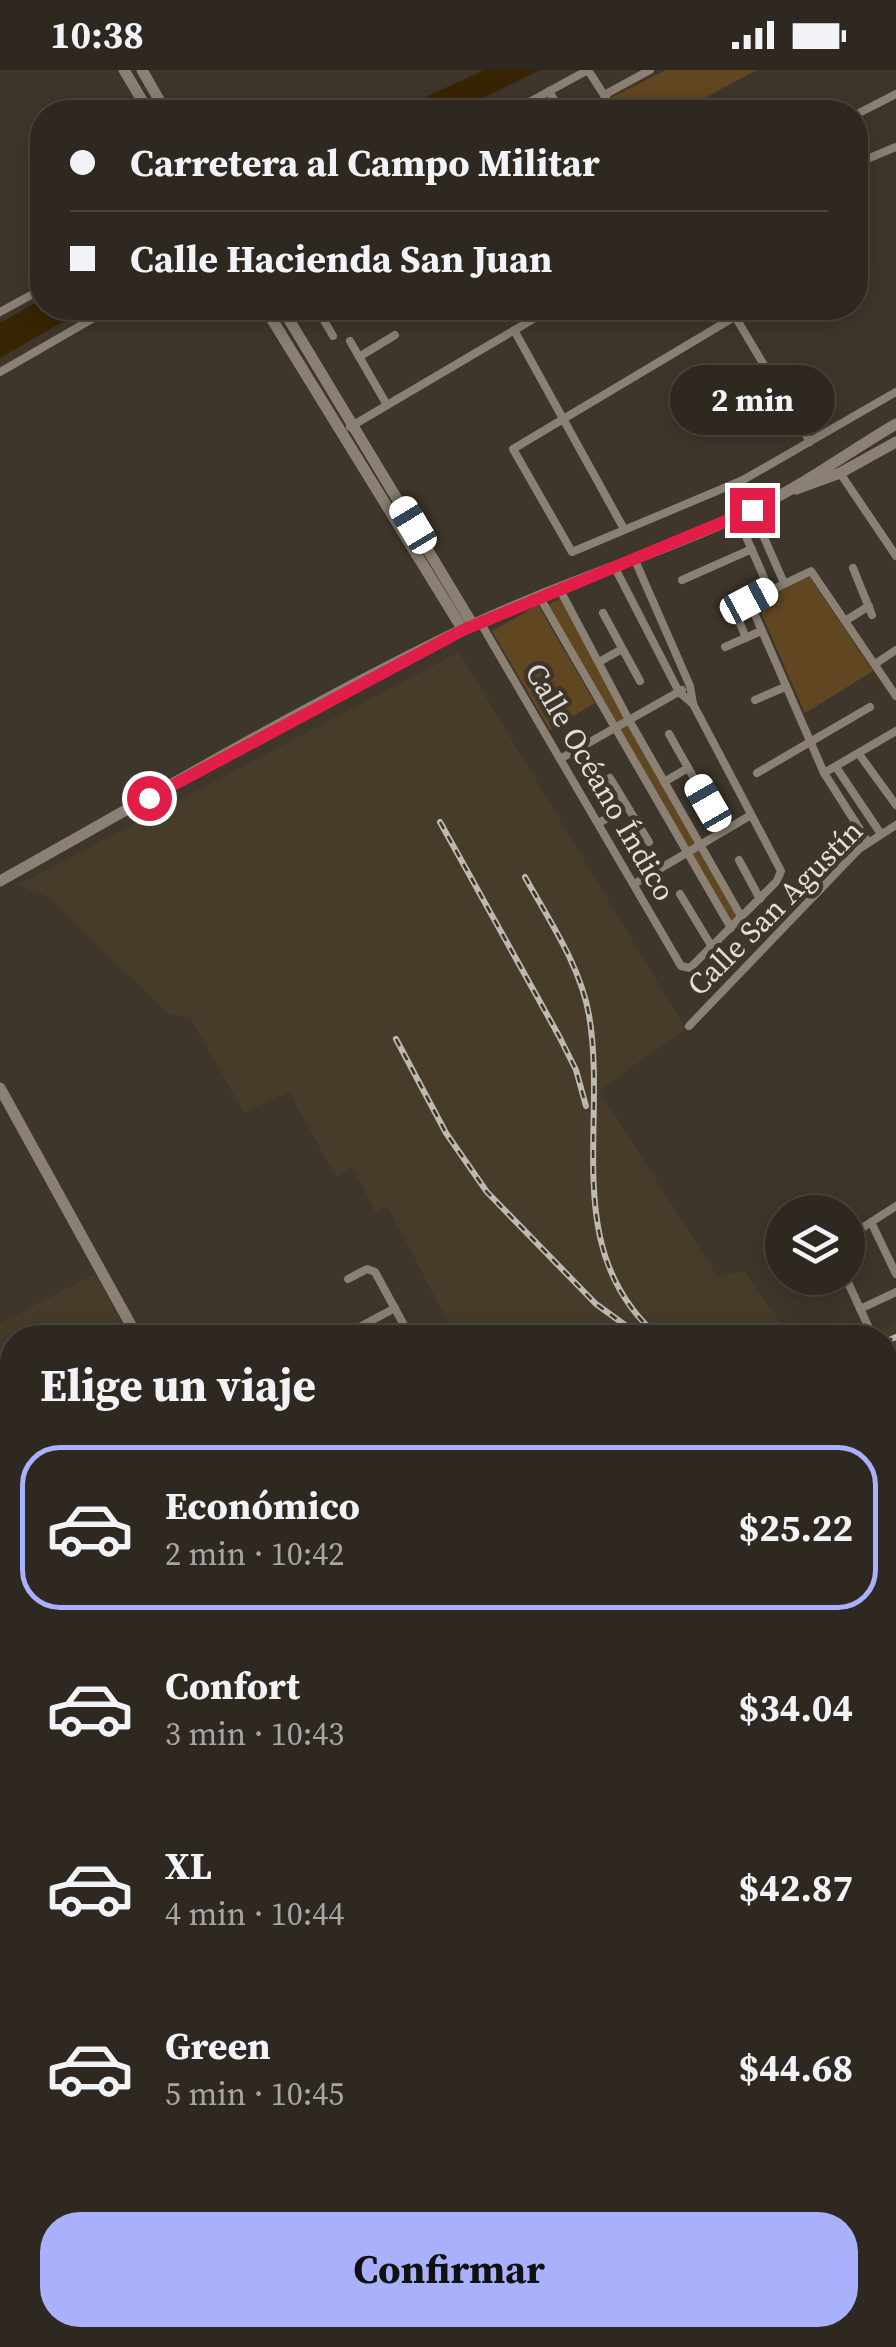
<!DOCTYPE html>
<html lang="es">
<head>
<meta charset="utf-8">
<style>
	body { margin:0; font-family:"Source Serif 4",serif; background:#3a342d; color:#f1f3f6; height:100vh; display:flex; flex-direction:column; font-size:38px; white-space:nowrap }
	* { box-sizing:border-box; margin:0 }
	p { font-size:32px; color:#a7a6a5 }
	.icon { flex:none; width:55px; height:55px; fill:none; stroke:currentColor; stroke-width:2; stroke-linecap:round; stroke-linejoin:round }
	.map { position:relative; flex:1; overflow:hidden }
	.panel { position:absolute; left:0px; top:1255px; width:898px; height:1022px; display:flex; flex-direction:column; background:#2e2820; border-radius:40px 40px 0 0; box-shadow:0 5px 25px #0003,0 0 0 2px #49443e }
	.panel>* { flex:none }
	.banner { position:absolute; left:30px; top:30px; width:838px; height:220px; border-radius:40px; box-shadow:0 5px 25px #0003,0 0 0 2px #49443e; display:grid; align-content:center; height:220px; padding:0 40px; background:#2e2820 }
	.buttons { position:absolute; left:765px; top:1125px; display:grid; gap:20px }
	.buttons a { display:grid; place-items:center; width:100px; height:100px; border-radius:50%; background:#2e2820; box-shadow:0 5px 25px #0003,0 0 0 2px #49443e; font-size:50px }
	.end { position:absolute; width:45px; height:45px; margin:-22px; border:12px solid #e11d48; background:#fff; box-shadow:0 0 0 5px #fff }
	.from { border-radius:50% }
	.bubble { position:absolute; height:70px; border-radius:35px; background:#2e2820; box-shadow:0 5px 25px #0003,0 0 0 2px #49443e; font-size:32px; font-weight:700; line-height:70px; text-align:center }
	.car { position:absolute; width:30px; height:60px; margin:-30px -15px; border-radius:12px; box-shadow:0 0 8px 2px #0007; background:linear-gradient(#fff 24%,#345 0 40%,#fff 0 76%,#345 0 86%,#fff 0) }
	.banner b { display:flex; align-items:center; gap:35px; height:95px; font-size:38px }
	.banner b+b { border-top:2px solid #49443e }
	.banner i { width:25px; height:25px; background:#f1f3f6 }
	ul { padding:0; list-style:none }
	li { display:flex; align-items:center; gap:30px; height:165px; margin:0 20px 15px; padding:0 20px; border:5px solid transparent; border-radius:40px }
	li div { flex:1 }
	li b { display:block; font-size:38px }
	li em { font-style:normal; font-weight:700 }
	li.current { border-color:#a9b0fc }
	li>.icon { width:90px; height:90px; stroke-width:1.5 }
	h2 { padding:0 40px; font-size:45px; line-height:120px }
	.primary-button { display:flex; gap:20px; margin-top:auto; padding:20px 40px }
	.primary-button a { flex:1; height:115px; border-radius:40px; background:#a9b0fc; color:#111; font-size:40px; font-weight:700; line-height:115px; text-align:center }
	.status { display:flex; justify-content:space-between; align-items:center; height:70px; padding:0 50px; background:#2e2820; direction:ltr }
	.status svg { height:28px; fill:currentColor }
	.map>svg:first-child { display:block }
	.built { fill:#473b2a }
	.green { fill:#614721 }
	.water { fill:#382402 }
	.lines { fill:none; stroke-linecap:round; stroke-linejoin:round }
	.street { stroke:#8a8074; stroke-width:8 }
	.secondary { stroke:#8a8074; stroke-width:11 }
	.highway { stroke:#dea244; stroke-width:14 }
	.rail-casing { stroke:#beb9b1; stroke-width:6 }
	.rail { stroke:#3e362b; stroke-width:2.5; stroke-dasharray:8; stroke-linecap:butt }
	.route { stroke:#e11d48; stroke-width:12 }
	.labels { text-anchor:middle; stroke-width:9; stroke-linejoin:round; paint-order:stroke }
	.street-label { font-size:30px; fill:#e3ded7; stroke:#3e362b }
</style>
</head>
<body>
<div class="status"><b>10:38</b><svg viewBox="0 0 49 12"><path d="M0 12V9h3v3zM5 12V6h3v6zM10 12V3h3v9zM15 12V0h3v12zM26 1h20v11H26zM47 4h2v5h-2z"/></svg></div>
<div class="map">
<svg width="896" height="2277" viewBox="0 0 896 2277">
	<rect width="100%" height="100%" fill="#3e362b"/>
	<!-- built -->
	<g class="built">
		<polygon points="459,582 686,959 599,1020 718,1207 744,1201 791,1267 638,1267 620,1257 624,1267 456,1267 387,1136 375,1142 352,1097 336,1107 289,1022 244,1043 190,947 168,944 48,827 18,815"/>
		<polygon points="95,1204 129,1267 12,1268 12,1411 0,1418 0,1253"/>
		<polygon points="896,1252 896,1403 885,1408 885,1268 863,1268"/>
		<polygon points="0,1523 12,1545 12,1663 0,1669"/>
		<polygon points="12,1713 12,1904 0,1885 0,1719"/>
	</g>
	<!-- green -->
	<g class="green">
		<polygon points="666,0 757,0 689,36 692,42 623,42 612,27"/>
		<polygon points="809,506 873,601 805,643 756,531"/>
		<polygon points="561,528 738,848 732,853 548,535"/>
		<polygon points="538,535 595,633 550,660 492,561"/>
	</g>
	<!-- water -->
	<g class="water">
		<polygon points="484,0 540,0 454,42 394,42"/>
		<polygon points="42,229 42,238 87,238 0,288 0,253"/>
	</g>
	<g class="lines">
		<!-- street -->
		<g class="street">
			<polyline points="549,21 561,42"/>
			<polyline points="604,25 650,0"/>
			<polyline points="511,42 588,0 615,42"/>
			<polyline points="855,45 896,24"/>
			<polyline points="855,94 896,77"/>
			<polyline points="317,238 333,266"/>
			<polyline points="730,238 810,372"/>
			<polyline points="0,242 42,219"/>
			<polyline points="736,246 513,379 572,482 743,410 896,322"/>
			<polyline points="514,260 624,459"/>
			<polyline points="350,271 387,335"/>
			<polyline points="359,287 395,265"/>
			<polyline points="0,302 111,238"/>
			<polyline points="350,357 552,238"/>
			<polyline points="840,403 896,486"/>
			<polyline points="752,440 784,513"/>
			<polyline points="737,446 770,521"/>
			<polyline points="614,496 679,622 693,634"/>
			<polyline points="853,498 872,545"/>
			<polyline points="682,510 752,479"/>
			<polyline points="559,518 629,650 742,848"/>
			<polyline points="539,526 731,858"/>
			<polyline points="733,536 746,568"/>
			<polyline points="603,543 640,611"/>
			<polyline points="845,551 869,536"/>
			<polyline points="480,552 681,896 690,898 777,811 781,801 693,634 690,616 634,488"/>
			<polyline points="725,577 761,561"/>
			<polyline points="599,592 622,579"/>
			<polyline points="875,594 896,580"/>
			<polyline points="755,630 785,617"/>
			<polyline points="669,664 708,733"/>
			<polyline points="859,684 896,735"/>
			<polyline points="560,689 682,620"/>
			<polyline points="836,697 881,764"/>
			<polyline points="757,703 870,637"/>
			<polyline points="824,703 896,661"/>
			<polyline points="610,708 649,772"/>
			<polyline points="664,712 688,698"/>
			<polyline points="599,753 627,736"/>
			<polyline points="868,772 824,703 749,531 811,501 896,626"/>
			<polyline points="739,790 760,829"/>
			<polyline points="634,814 751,745"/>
			<polyline points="680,824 712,877"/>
			<polyline points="689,956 859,779 896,755"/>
			<polyline points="871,1152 896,1204"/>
			<polyline points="848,1167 896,1136"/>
			<polyline points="846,1208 868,1256"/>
			<polyline points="348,1209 367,1199 375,1202 411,1268"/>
			<polyline points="860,1239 896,1222"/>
			<polyline points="266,1268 283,1261 289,1268"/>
			<polyline points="339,1268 395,1238"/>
			<polyline points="440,1268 442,1267"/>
			<polyline points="885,1369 896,1364"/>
			<polyline points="885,1446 896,1440"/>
			<polyline points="885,1482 891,1493"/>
			<polyline points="885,1541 896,1536"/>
			<polyline points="885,1576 896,1570"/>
			<polyline points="885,1698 896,1691"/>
			<polyline points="885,1737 896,1730"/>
			<polyline points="885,1802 896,1795"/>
			<polyline points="885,1946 896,1952"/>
			<polyline points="885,2084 896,2077"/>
			<polyline points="885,2130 896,2123"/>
			<polyline points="0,2164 12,2175"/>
			<polyline points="885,2239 896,2232"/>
			<polyline points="885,2242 896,2255"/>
		</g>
		<!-- secondary -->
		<g class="secondary">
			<polyline points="124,0 149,42"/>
			<polyline points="142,0 166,42"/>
			<polyline points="265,238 463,560"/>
			<polyline points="282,238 473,555"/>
			<polyline points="796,419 840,403 896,372"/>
			<path d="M0,811c152,-85 303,-174 459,-250 96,-46 198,-76 294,-122 50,-23 95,-57 143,-85"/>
			<polyline points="0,1018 138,1268"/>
			<polyline points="885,1579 896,1586"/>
			<polyline points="885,1599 896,1605"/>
			<polyline points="0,1926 12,1942"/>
			<polyline points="0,2002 12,2019"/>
			<polyline points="0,2259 12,2252"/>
			<polyline points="210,2265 219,2277"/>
			<polyline points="265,2265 274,2277"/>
		</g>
		<!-- highway -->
		<g class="highway">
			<polyline points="0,1950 12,1966"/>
			<polyline points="0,1983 12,1999"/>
			<polyline points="220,2265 230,2277"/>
			<polyline points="251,2265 261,2277"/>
		</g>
		<defs>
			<g id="rail">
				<polyline points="440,752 559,966 576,1000 586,1036"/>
				<path d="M525,807c24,43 55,88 64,138 19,112 -30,237 71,323"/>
				<polyline points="396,969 446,1063 487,1122 596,1234 643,1268"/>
				<polyline points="885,1272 896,1267"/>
				<polyline points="885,1590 896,1597"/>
				<polyline points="0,1689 12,1683"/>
			</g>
		</defs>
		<!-- rail casing -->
		<use href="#rail" class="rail-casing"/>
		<!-- rail -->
		<use href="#rail" class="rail"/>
	</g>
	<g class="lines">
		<!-- route -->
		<polyline class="route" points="149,728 463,560 752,440"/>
	</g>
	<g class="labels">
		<!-- street labels -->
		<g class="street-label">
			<text transform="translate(600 712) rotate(60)" y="10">Calle Océano Índico</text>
			<text transform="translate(775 838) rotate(-45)" y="10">Calle San Agustín</text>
		</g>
	</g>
</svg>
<div class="buttons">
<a><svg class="icon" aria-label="layers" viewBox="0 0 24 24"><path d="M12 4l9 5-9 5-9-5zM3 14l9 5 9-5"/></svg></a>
</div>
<i class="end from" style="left:149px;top:728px"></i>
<i class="end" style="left:752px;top:440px"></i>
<div class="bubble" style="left:670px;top:295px;width:165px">2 min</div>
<i class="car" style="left:413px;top:455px;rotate:329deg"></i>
<i class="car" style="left:749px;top:531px;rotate:62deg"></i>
<i class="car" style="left:708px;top:733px;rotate:330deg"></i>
<div class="banner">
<b><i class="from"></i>Carretera al Campo Militar</b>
<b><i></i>Calle Hacienda San Juan</b>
</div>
<section class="panel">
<h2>Elige un viaje</h2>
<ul>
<li class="current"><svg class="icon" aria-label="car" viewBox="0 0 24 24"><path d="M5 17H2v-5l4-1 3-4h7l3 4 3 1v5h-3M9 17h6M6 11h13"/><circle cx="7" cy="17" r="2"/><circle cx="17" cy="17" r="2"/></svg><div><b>Económico</b><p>2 min · 10:42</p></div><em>$25.22</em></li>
<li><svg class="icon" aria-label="car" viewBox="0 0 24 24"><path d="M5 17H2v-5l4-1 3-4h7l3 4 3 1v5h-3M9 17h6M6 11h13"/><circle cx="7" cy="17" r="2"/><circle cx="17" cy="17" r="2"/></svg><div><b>Confort</b><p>3 min · 10:43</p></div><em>$34.04</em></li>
<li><svg class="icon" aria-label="car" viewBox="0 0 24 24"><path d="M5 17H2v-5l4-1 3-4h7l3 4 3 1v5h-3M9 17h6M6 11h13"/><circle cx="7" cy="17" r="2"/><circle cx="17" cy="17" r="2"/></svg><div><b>XL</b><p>4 min · 10:44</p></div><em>$42.87</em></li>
<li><svg class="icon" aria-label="car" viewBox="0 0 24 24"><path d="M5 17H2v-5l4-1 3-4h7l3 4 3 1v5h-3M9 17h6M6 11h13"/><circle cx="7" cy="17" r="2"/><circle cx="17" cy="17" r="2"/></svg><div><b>Green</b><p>5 min · 10:45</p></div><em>$44.68</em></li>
</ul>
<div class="primary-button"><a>Confirmar</a></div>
</section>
</div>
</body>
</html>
